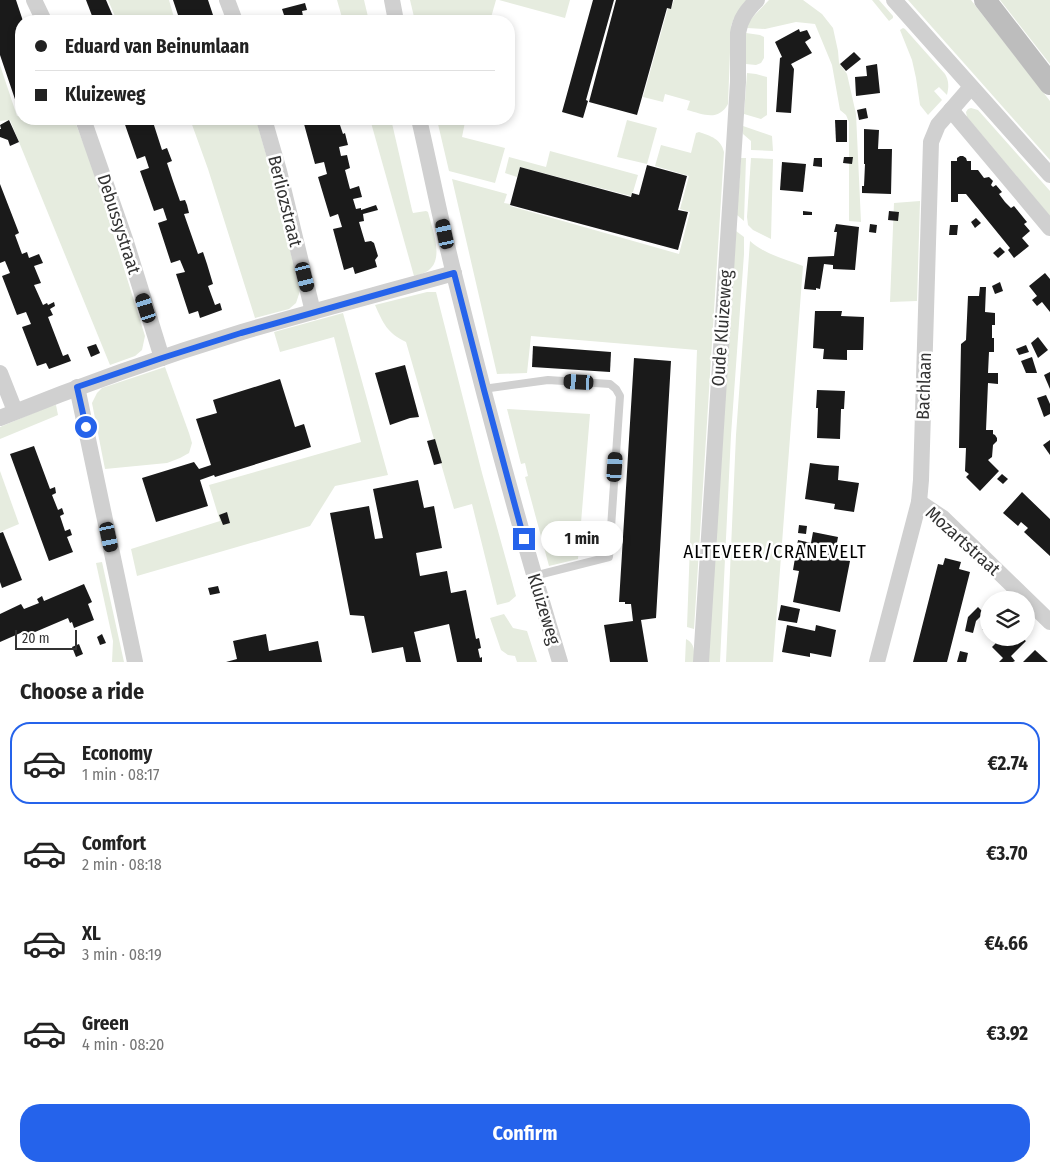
<!DOCTYPE html>
<html lang="en">
<head>
<meta charset="utf-8">
<style>
	body { margin:0; font-family:"Fira Sans Condensed",sans-serif; background:#f6f6f6; color:#222; height:100vh; display:flex; flex-direction:column; font-size:19px; white-space:nowrap }
	* { box-sizing:border-box; margin:0 }
	p { font-size:16px; color:#767676 }
	.icon { flex:none; width:28px; height:28px; fill:none; stroke:currentColor; stroke-width:2; stroke-linecap:round; stroke-linejoin:round }
	.map { position:relative; height:662px; overflow:hidden }
	.details { display:flex; flex-direction:column; background:#fff; flex:1 }
	.details>* { flex:none }
	.top-card { position:absolute; left:15px; top:15px; width:500px; height:110px; border-radius:20px; box-shadow:0 2px 8px #0003; display:grid; align-content:center; height:110px; padding:0 20px; background:#fff }
	.tools { position:absolute; left:980px; top:591px; display:grid; gap:10px }
	.tools a { display:grid; place-items:center; width:55px; height:55px; border-radius:50%; background:#fff; box-shadow:0 2px 8px #0003; font-size:25px }
	.scale { position:absolute; left:15px; bottom:12px; width:62px; box-sizing:border-box; padding-left:5px; border:2px solid #333; border-top:0; font-size:14px; line-height:18px; white-space:nowrap; color:#333; -webkit-text-stroke:4px #fff; paint-order:stroke }
	.end { position:absolute; width:22px; height:22px; margin:-11px; border:6px solid #2563eb; background:#fff; box-shadow:0 0 0 2px #fff }
	.from { border-radius:50% }
	.bubble { position:absolute; height:35px; border-radius:18px; background:#fff; box-shadow:0 2px 8px #0003; font-size:16px; font-weight:700; line-height:35px; text-align:center }
	.car { position:absolute; width:15px; height:30px; margin:-15px -8px; border-radius:6px; box-shadow:0 0 4px 1px #0007; background:linear-gradient(#222 24%,#8ab4d8 0 40%,#222 0 76%,#8ab4d8 0 86%,#222 0) }
	.top-card b { display:flex; align-items:center; gap:18px; height:48px; font-size:19px }
	.top-card b+b { border-top:1px solid #e0e0e0 }
	.top-card i { width:12px; height:12px; background:#222 }
	ul { padding:0; list-style:none }
	li { display:flex; align-items:center; gap:15px; height:82px; margin:0 10px 8px; padding:0 10px; border:2px solid transparent; border-radius:20px }
	li div { flex:1 }
	li b { display:block; font-size:19px }
	li em { font-style:normal; font-weight:700 }
	li.on { border-color:#2563eb }
	li>.icon { width:45px; height:45px; stroke-width:1.5 }
	h2 { padding:0 20px; font-size:22px; line-height:60px }
	.button { display:flex; gap:10px; margin-top:auto; padding:10px 20px }
	.button a { flex:1; height:58px; border-radius:20px; background:#2563eb; color:#fff; font-size:20px; font-weight:700; line-height:58px; text-align:center }
	.map>svg:first-child { display:block }
	.green { fill:#e6ecdf }
	.building { fill:#1a1a1a }
	.lines { fill:none; stroke-linecap:round; stroke-linejoin:round }
	.lane { stroke:#d0d0d0; stroke-width:8 }
	.street { stroke:#d0d0d0; stroke-width:16 }
	.secondary { stroke:#bdbdbd; stroke-width:22 }
	.route { stroke:#2563eb; stroke-width:6 }
	.labels { text-anchor:middle; stroke-width:5; stroke-linejoin:round; paint-order:stroke }
	.street-label { font-size:18px; fill:#333; stroke:#fff }
	.neighbourhood-label { font-size:19px; letter-spacing:1px; fill:#000; stroke:#fff }
</style>
</head>
<body>
<div class="map">
<svg width="1050" height="662" viewBox="0 0 1050 662">
	<rect width="100%" height="100%" fill="#fff"/>
	<!-- green -->
	<g class="green">
		<polygon points="108,0 169,0 175,21 117,21"/>
		<polygon points="337,0 364,0 369,21 343,21"/>
		<polygon points="410,0 496,0 490,21 415,21"/>
		<polygon points="499,0 570,0 565,18"/>
		<path d="M674,0h73l-13,18 -3,8 -3,78c-10,18 -25,10 -41,6l3,-9 -25,-7 -2,8 -20,-5 25,-89 3,1z"/>
		<polygon points="769,0 803,0 822,14 833,28 838,51 839,63 847,74 856,114 861,222 849,221 849,122 846,115 840,110 832,65 815,24 796,22 765,29 747,28 749,21"/>
		<polygon points="872,0 879,0 893,16 893,18 889,21"/>
		<polygon points="908,0 971,0 1050,101 1050,160"/>
		<polygon points="1000,0 1050,0 1050,64"/>
		<path d="M903,28l2,1 40,45c4,7 4,13 2,21l-8,-8 -5,4 8,9 -14,15 -8,-10 -4,-27 -4,-18 -12,-30z"/>
		<polygon points="746,33 760,35 764,37 764,58 761,63 756,65 746,64"/>
		<polygon points="0,65 17,116 21,115 21,119 74,119 91,163 145,336 142,350 135,356 110,365 10,120 0,121"/>
		<polygon points="747,73 756,74 767,77 767,115 761,119 744,114"/>
		<polygon points="971,108 978,110 1050,191 1050,216 967,117 966,112 968,109"/>
		<polygon points="190,119 256,119 271,172 300,291 296,303 289,309 255,318 208,169"/>
		<path d="M370,119h21l21,91 1,3 13,-2 2,1c4,17 18,49 -2,60 -4,2 -8,3 -12,4z"/>
		<polygon points="444,119 457,119 464,120 465,122 462,137 505,148 495,183 449,171 438,124"/>
		<polygon points="627,120 657,128 647,164 617,157"/>
		<polygon points="743,126 772,136 773,151 751,150 751,141 743,134"/>
		<path d="M699,132c12,4 22,7 25,20l-30,477 -7,-2 10,-277 -166,-14 -4,37 -30,1 -45,-195 55,15 -3,9 6,1v2l169,48 11,-42 -10,-3 9,-33 -34,-10 6,-21 30,8 5,-20z"/>
		<polygon points="550,151 638,175 633,192 632,192 631,196 520,167 517,177 505,173 509,157 546,167"/>
		<polygon points="741,158 746,158 744,221 737,215"/>
		<polygon points="751,158 773,159 771,239 753,230 748,225 747,217"/>
		<polygon points="920,201 917,301 890,302 894,203"/>
		<polygon points="736,231 744,237 744,254 731,435 720,662 708,662"/>
		<path d="M750,241c14,13 35,18 53,25l-30,396h-47l10,-227z"/>
		<path d="M427,292h9l46,181 34,123 -7,6 -12,3 -25,-101 -18,5 -48,-167c-19,-9 -23,-19 -31,-37z"/>
		<polygon points="343,313 388,475 335,486 310,526 137,576 131,549 220,521 209,485 361,442 334,337 280,352 274,332"/>
		<polygon points="165,367 189,433 192,443 189,453 180,458 167,463 105,469 92,403 97,393 102,388"/>
		<polygon points="56,405 58,415 0,439 0,427 50,406"/>
		<polygon points="507,409 590,414 578,559 549,566 525,477 528,476 525,463 521,464"/>
		<polygon points="0,471 19,524 0,532"/>
		<polygon points="102,562 124,662 112,662 113,641 96,563"/>
		<polygon points="504,614 513,628 527,631 537,662 517,662 515,656 508,655 501,650 490,618"/>
		<path d="M686,639c10,5 8,14 8,23h-9z"/>
	</g>
	<!-- building -->
	<g class="building">
		<polygon points="0,0 16,0 23,21 21,21 21,113 20,114 0,55"/>
		<polygon points="86,0 106,0 115,21 94,21"/>
		<polygon points="173,0 208,0 213,15 194,21 180,21"/>
		<polygon points="593,0 614,0 586,100 588,101 583,118 562,112"/>
		<polygon points="616,0 673,0 671,9 667,8 637,115 589,102"/>
		<polygon points="305,3 307,10 302,11 304,21 276,21 275,18 284,15 282,9"/>
		<polygon points="799,29 800,32 807,30 811,38 805,42 812,53 791,64 794,69 791,113 776,112 780,58 782,57 775,42"/>
		<polygon points="854,52 861,59 846,71 840,64"/>
		<polygon points="877,64 880,93 856,96 855,77 867,76 866,66"/>
		<polygon points="866,108 868,118 859,120 857,110"/>
		<polygon points="123,119 152,119 162,150 167,148 172,161 167,163 173,181 180,201 185,200 187,205 189,213 184,214 198,254 203,252 207,264 213,284 208,286 215,305 220,303 222,310 200,318 198,311 189,314 176,274 185,272 180,260 171,263 158,223 167,220 163,208 154,211 140,171 149,168 145,156 137,159"/>
		<polygon points="312,119 338,119 343,134 345,133 348,145 339,147 341,156 347,155 350,168 345,170 350,189 359,186 362,197 353,199 356,209 361,208 361,210 376,205 378,210 363,214 364,221 359,222 365,242 371,241 374,243 378,256 375,260 377,267 355,274 353,267 344,270 333,229 342,227 338,214 330,217 318,177 327,174 324,162 315,164 304,124 313,121"/>
		<polygon points="9,120 19,142 10,146 8,140 0,137 0,129 1,129 0,125"/>
		<polygon points="835,120 847,120 847,142 836,142"/>
		<polygon points="864,129 879,130 878,149 892,149 891,194 862,193 862,186 864,186 865,164 864,164"/>
		<polygon points="960,156 963,156 966,158 967,161 971,161 971,170 978,170 984,178 989,177 993,181 991,185 993,187 996,185 1002,192 999,194 1005,202 1011,208 1014,206 1027,222 1024,224 1030,231 1022,238 1029,246 1014,258 1008,250 1010,248 966,194 958,194 958,202 951,202 951,161 957,161 957,158"/>
		<polygon points="844,157 853,157 852,164 843,163"/>
		<polygon points="814,158 822,158 822,167 813,166"/>
		<polygon points="782,162 806,164 803,192 780,190"/>
		<polygon points="647,165 687,176 678,210 688,212 678,250 510,205 520,167 631,197 632,193 639,195"/>
		<polygon points="0,184 19,233 15,235 22,254 27,252 29,258 39,254 43,263 34,266 41,283 34,285 43,305 47,303 48,305 54,302 55,306 50,309 53,315 48,317 63,356 68,354 71,361 49,369 46,363 37,366 22,327 31,324 26,312 17,315 2,276 10,273 5,261 0,263"/>
		<polygon points="803,211 812,212 812,215 803,215"/>
		<polygon points="889,211 899,212 898,221 888,220"/>
		<polygon points="976,218 981,223 975,228 971,222"/>
		<polygon points="836,224 859,227 855,270 833,269 833,265 824,264 820,289 816,288 816,290 804,289 808,257 834,256 837,232 834,232"/>
		<polygon points="870,224 877,225 876,233 869,232"/>
		<polygon points="950,225 958,225 957,235 949,235"/>
		<polygon points="1000,247 1005,252 998,258 993,253"/>
		<polygon points="1045,273 1050,279 1050,312 1042,302 1037,306 1032,300 1037,296 1029,286"/>
		<polygon points="1000,282 1003,291 995,294 992,286"/>
		<polygon points="980,287 986,287 985,312 995,313 995,325 992,325 992,338 994,338 994,352 989,352 988,373 998,373 998,384 988,383 986,430 993,430 993,434 995,435 997,438 997,441 993,445 992,457 988,460 999,471 980,491 966,477 969,474 965,471 966,448 959,448 961,344 966,340 968,296 979,296"/>
		<polygon points="815,311 842,311 841,316 864,317 863,350 847,350 847,360 823,359 824,349 813,348"/>
		<polygon points="1038,337 1048,350 1038,358 1031,343"/>
		<polygon points="96,344 100,353 91,357 87,347"/>
		<polygon points="1026,345 1029,352 1019,355 1016,349"/>
		<polygon points="533,346 611,352 610,372 532,367"/>
		<polygon points="1032,357 1037,373 1026,373 1021,361"/>
		<polygon points="634,358 671,361 656,618 641,620 648,662 610,662 604,625 633,621 631,604 625,604 625,602 619,602"/>
		<polygon points="405,365 419,417 410,418 390,425 375,373"/>
		<polygon points="1050,372 1050,389 1044,375"/>
		<polygon points="280,379 295,427 304,424 311,447 215,477 214,475 200,480 208,506 156,522 142,478 194,462 199,469 211,465 196,419 217,413 213,400"/>
		<polygon points="817,390 845,391 844,409 841,409 840,439 817,438 818,408 816,408"/>
		<polygon points="1046,395 1050,404 1050,414 1044,417 1037,398"/>
		<polygon points="435,439 442,463 434,465 427,441"/>
		<polygon points="1050,440 1050,455 1043,445"/>
		<polygon points="34,446 50,489 55,487 56,493 52,495 58,510 62,508 64,514 60,516 65,531 70,529 72,535 67,537 73,552 49,561 10,454"/>
		<polygon points="810,463 825,465 839,466 838,480 859,483 854,512 834,509 835,504 805,499"/>
		<polygon points="1002,474 1008,479 1003,484 997,479"/>
		<polygon points="418,480 424,508 434,506 442,548 416,553 420,576 447,571 451,593 466,590 476,639 479,638 481,648 478,649 480,658 482,657 482,662 457,662 449,624 414,632 421,662 406,662 403,647 372,653 364,616 350,615 330,513 369,506 375,539 383,538 373,489"/>
		<polygon points="1022,492 1050,519 1050,556 1024,532 1028,528 1021,522 1018,526 1003,513"/>
		<polygon points="227,512 230,523 223,525 219,515"/>
		<polygon points="799,525 807,526 806,534 798,533"/>
		<polygon points="3,532 22,580 2,588 0,582 0,533"/>
		<polygon points="813,532 838,537 834,558 850,561 840,612 793,602 799,571 793,570 798,540 811,543"/>
		<polygon points="945,558 961,562 959,569 970,572 947,662 913,662 938,564 943,565"/>
		<polygon points="84,584 92,602 88,604 94,620 74,628 72,622 70,623 68,618 28,635 27,635 25,631 0,642 0,614 21,604 24,609 39,603 37,599 42,596 44,601"/>
		<polygon points="218,586 220,593 210,595 208,588"/>
		<polygon points="781,605 800,609 797,623 778,620"/>
		<polygon points="978,607 984,613 976,621 973,633 965,631 968,617"/>
		<polygon points="989,623 989,635 982,629"/>
		<polygon points="787,625 815,631 816,625 836,630 831,657 810,653 810,657 782,652"/>
		<polygon points="102,634 106,643 100,645 97,637"/>
		<polygon points="266,634 269,651 318,641 322,662 226,662 237,659 233,641"/>
		<polygon points="991,638 1022,638 1026,641 1011,656 1015,661 1013,662 999,662 1003,658 992,647 996,643"/>
		<polygon points="79,644 83,654 76,657 72,647"/>
		<polygon points="1035,650 1048,662 1023,662"/>
		<polygon points="960,651 968,653 966,662 957,662"/>
	</g>
	<g class="lines">
		<!-- lane -->
		<polyline class="lane" points="483,389 548,380 610,384 616,389 620,396 609,557 534,576"/>
		<!-- street -->
		<g class="street">
			<polyline points="34,0 44,21"/>
			<polyline points="227,0 235,21"/>
			<polyline points="392,0 396,21"/>
			<polyline points="894,0 1050,175"/>
			<polyline points="951,110 1050,228"/>
			<polyline points="83,119 126,242 162,358"/>
			<polyline points="264,119 279,171 313,312"/>
			<path d="M419,119c12,52 22,104 35,155 32,130 67,260 106,388"/>
			<polyline points="0,373 15,411"/>
			<polyline points="77,387 135,662"/>
			<path d="M0,418c79,-32 160,-61 242,-86 70,-21 141,-39 212,-59"/>
			<polyline points="919,502 943,518 1050,622"/>
			<path d="M701,662l34,-532 3,-48v-49c2,-14 9,-23 19,-33"/>
			<polyline points="877,662 919,502 921,480 931,142 938,125 971,87"/>
		</g>
		<!-- secondary -->
		<polyline class="secondary" points="985,0 1050,84"/>
	</g>
	<g class="lines">
		<!-- route -->
		<polyline class="route" points="86,427 77,387 162,358 241,333 454,273 484,390 524,539"/>
	</g>
	<g class="labels">
		<!-- street labels -->
		<g class="street-label">
			<text transform="translate(285 201) rotate(76)" y="6">Berliozstraat</text>
			<text transform="translate(119 224) rotate(72)" y="6">Debussystraat</text>
			<text transform="translate(722 328) rotate(-86)" y="6">Oude Kluizeweg</text>
			<text transform="translate(924 386) rotate(-88)" y="6">Bachlaan</text>
			<text transform="translate(963 541) rotate(42)" y="6">Mozartstraat</text>
			<text transform="translate(544 609) rotate(73)" y="6">Kluizeweg</text>
		</g>
		<!-- neighbourhood labels -->
		<g class="neighbourhood-label">
			<text x="775" y="558">ALTEVEER/CRANEVELT</text>
		</g>
	</g>
</svg>
<div class="tools">
<a><svg class="icon" aria-label="layers" viewBox="0 0 24 24"><path d="M12 4l9 5-9 5-9-5zM3 14l9 5 9-5"/></svg></a>
</div>
<div class="scale">20 m</div>
<i class="end from" style="left:86px;top:427px"></i>
<i class="end" style="left:524px;top:539px"></i>
<div class="bubble" style="left:541px;top:521px;width:82px">1 min</div>
<i class="car" style="left:445px;top:234px;rotate:348deg"></i>
<i class="car" style="left:305px;top:277px;rotate:166deg"></i>
<i class="car" style="left:146px;top:308px;rotate:342deg"></i>
<i class="car" style="left:579px;top:382px;rotate:273deg"></i>
<i class="car" style="left:615px;top:467px;rotate:4deg"></i>
<i class="car" style="left:109px;top:537px;rotate:168deg"></i>
<div class="top-card">
<b><i class="from"></i>Eduard van Beinumlaan</b>
<b><i></i>Kluizeweg</b>
</div>
</div>
<section class="details">
<h2>Choose a ride</h2>
<ul>
<li class="on"><svg class="icon" aria-label="car" viewBox="0 0 24 24"><path d="M5 17H2v-5l4-1 3-4h7l3 4 3 1v5h-3M9 17h6M6 11h13"/><circle cx="7" cy="17" r="2"/><circle cx="17" cy="17" r="2"/></svg><div><b>Economy</b><p>1 min · 08:17</p></div><em>€2.74</em></li>
<li><svg class="icon" aria-label="car" viewBox="0 0 24 24"><path d="M5 17H2v-5l4-1 3-4h7l3 4 3 1v5h-3M9 17h6M6 11h13"/><circle cx="7" cy="17" r="2"/><circle cx="17" cy="17" r="2"/></svg><div><b>Comfort</b><p>2 min · 08:18</p></div><em>€3.70</em></li>
<li><svg class="icon" aria-label="car" viewBox="0 0 24 24"><path d="M5 17H2v-5l4-1 3-4h7l3 4 3 1v5h-3M9 17h6M6 11h13"/><circle cx="7" cy="17" r="2"/><circle cx="17" cy="17" r="2"/></svg><div><b>XL</b><p>3 min · 08:19</p></div><em>€4.66</em></li>
<li><svg class="icon" aria-label="car" viewBox="0 0 24 24"><path d="M5 17H2v-5l4-1 3-4h7l3 4 3 1v5h-3M9 17h6M6 11h13"/><circle cx="7" cy="17" r="2"/><circle cx="17" cy="17" r="2"/></svg><div><b>Green</b><p>4 min · 08:20</p></div><em>€3.92</em></li>
</ul>
<div class="button"><a>Confirm</a></div>
</section>
</body>
</html>
